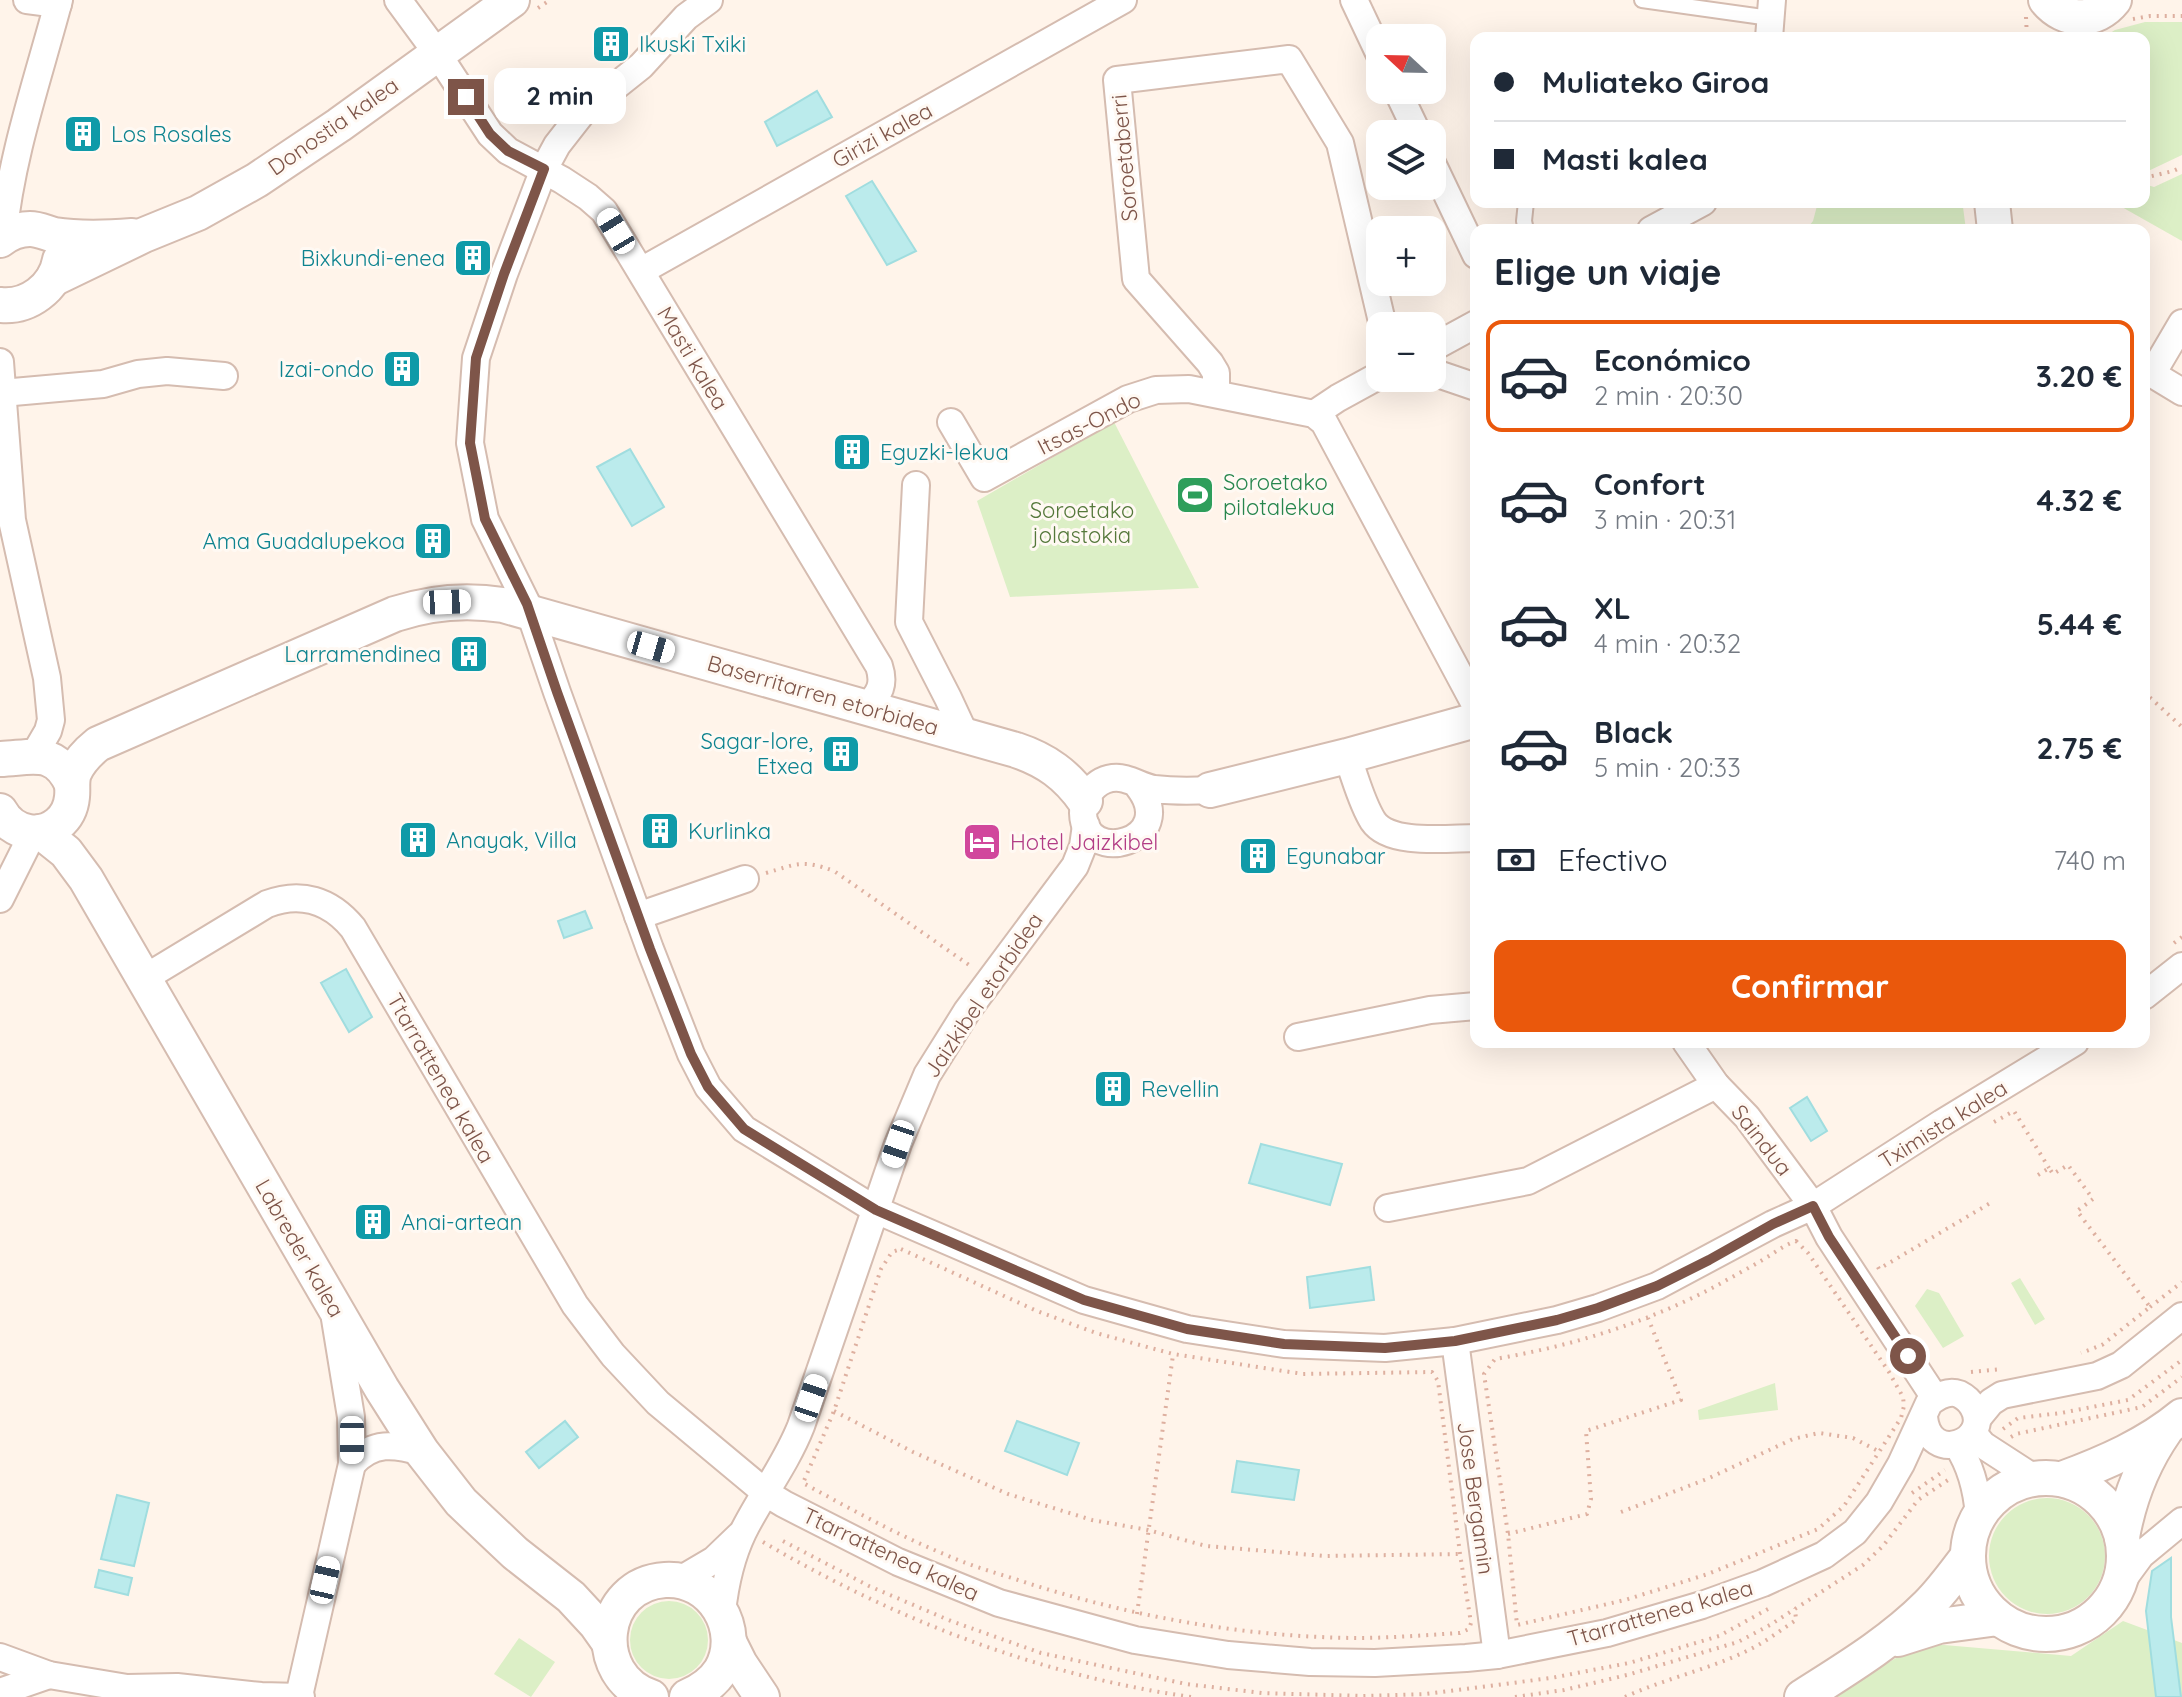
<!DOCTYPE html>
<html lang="es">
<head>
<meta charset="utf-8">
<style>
	body { margin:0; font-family:Quicksand,sans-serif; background:#f2f2f3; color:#1f2937; height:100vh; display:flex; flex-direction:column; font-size:30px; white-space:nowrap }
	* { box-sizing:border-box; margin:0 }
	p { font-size:26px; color:#747a83 }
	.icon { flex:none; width:44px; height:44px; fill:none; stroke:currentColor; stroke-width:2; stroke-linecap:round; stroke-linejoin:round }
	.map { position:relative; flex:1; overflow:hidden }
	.panel { position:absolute; left:1470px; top:224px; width:680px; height:824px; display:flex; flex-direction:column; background:#fff; border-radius:16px; box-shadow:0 8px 32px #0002 }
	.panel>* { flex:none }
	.guide { position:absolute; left:1470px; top:32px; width:680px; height:176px; border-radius:16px; box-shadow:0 8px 32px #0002; display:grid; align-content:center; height:176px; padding:0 24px; background:#fff }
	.needle { width:52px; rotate:292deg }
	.fabs { position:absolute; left:1366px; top:24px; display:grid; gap:16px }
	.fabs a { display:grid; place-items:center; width:80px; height:80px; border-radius:16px; background:#fff; box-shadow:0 8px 32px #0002; font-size:40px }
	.end { position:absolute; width:36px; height:36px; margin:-18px; border:10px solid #7e5549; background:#fff; box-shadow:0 0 0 4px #fff }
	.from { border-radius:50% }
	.bubble { position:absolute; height:56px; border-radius:16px; background:#fff; box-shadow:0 8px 32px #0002; font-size:26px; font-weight:700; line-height:56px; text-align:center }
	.car { position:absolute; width:24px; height:48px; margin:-24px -12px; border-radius:10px; box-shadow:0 0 6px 2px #0007; background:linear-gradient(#fff 24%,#345 0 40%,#fff 0 76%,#345 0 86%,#fff 0) }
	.guide b { display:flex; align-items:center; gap:28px; height:76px; font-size:30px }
	.guide b+b { border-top:2px solid #e0e1e3 }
	.guide i { width:20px; height:20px; background:#1f2937 }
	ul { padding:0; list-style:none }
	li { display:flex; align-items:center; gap:24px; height:112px; margin:0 16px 12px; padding:0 8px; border:4px solid transparent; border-radius:16px }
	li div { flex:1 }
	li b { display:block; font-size:30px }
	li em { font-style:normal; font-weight:700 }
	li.selected { border-color:#ea580c }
	li>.icon { width:72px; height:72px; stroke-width:1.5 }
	h2 { padding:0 24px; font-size:36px; line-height:96px }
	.pay { display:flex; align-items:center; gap:20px; height:88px; padding:0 24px; font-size:30px }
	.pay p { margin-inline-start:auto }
	.primary-button { display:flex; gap:16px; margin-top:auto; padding:16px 24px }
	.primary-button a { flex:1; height:92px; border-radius:16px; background:#ea580c; color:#fff; font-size:32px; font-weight:700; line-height:92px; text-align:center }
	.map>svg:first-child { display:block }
	.green { fill:#dcefc6 }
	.water { fill:#bbebec; stroke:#a0dddf; stroke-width:2 }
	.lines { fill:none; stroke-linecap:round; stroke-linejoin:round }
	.service-casing { stroke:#d5bcb0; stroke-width:18 }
	.minor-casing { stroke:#d5bcb0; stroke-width:30 }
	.tertiary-casing { stroke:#d5bcb0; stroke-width:38 }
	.path { stroke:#deb0a0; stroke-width:4; stroke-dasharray:2 6; stroke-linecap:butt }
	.service { stroke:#fff; stroke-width:14 }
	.minor { stroke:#fff; stroke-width:26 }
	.tertiary { stroke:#fff; stroke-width:34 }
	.route { stroke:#7e5549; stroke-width:10 }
	.labels { text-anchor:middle; stroke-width:6; stroke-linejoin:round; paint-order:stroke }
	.culture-label { font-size:22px; fill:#0d838f; stroke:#fff9f3; text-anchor:start }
	.street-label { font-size:22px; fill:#7e5549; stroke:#fff9f3 }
	.leisure-label { font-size:22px; fill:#27864d; stroke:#fff9f3; text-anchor:start }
	.park-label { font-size:22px; fill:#54783a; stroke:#fff9f3 }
	.hotel-label { font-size:22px; fill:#b23c85; stroke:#fff9f3; text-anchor:start }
</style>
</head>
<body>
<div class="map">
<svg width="2182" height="1697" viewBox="0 0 2182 1697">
	<rect width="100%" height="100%" fill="#fff4ea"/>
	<!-- green -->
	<g class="green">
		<polygon points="2145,22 2182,22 2182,155 2144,173 2144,38 2102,38 2115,30"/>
		<polygon points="2182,174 2182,241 2113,202 2144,202 2144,184 2154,187"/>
		<polygon points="1818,202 1957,202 1963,207 1966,230 1806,230 1813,221"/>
		<polygon points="1114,422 1199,588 1010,597 977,501"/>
		<polygon points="2020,1278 2045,1319 2035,1325 2011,1283"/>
		<polygon points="1927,1289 1939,1293 1964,1336 1943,1348 1915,1306"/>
		<polygon points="1775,1383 1778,1410 1699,1420 1698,1410"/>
		<circle cx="2047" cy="1556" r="58"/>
		<circle cx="669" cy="1640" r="39"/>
		<polygon points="2123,1621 2182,1643 2182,1697 1831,1697 1921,1643 2071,1656"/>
		<polygon points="519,1638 555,1662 531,1697 494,1674"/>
	</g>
	<!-- water -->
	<g class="water">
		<polygon points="817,91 832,117 777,146 765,122"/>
		<polygon points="872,181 916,251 887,265 846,196"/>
		<polygon points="630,449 664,507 632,526 597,467"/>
		<polygon points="585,911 592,928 564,938 558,921"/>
		<polygon points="346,969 372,1017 349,1032 321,983"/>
		<polygon points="1807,1097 1827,1131 1811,1141 1790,1108"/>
		<polygon points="1261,1144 1342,1164 1330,1205 1249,1183"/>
		<polygon points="1370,1267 1374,1300 1310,1308 1307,1277"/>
		<polygon points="565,1421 578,1437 539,1468 526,1452"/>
		<polygon points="1017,1421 1079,1443 1067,1475 1005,1451"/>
		<polygon points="1237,1461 1299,1470 1294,1500 1232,1492"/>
		<polygon points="117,1495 149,1503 134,1566 101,1559"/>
		<polygon points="2171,1558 2171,1617 2181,1697 2156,1697 2146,1611 2152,1571"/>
		<polygon points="99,1570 132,1578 128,1595 95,1587"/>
	</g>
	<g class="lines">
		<defs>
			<g id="service">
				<polyline points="1642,0 1770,18"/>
				<polyline points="1526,230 1524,221 1526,202"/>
			</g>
			<g id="minor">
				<polyline points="27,0 58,4"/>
				<path d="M398,0l39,53 53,81 18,17 54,29 26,17 16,14 275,455c6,18 1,28 -13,41"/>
				<polyline points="709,0 686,17 641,66 582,113 557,145 544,169 504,274 476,358 470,443 485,519 527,604 557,692 650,949 691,1054 708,1087 744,1129 876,1210 1084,1300 1187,1329 1284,1344 1385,1348 1455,1341 1557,1320 1598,1308 1657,1286 1773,1224 1813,1206 1942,1123 2075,1042"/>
				<polyline points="1354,0 1380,55"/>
				<polyline points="1769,38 1772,0"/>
				<polyline points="1397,90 1418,134"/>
				<polyline points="1432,163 1476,255"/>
				<polyline points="1651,230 1703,202"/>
				<path d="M3,237c8,-82 35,-158 56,-237"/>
				<polyline points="641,271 1123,0"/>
				<polyline points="1432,348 1476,324"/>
				<polyline points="0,362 12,520 47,678 51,720 48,731 34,755"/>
				<polyline points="2144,369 2182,392"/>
				<polyline points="1432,372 1476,387"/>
				<polyline points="2152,374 2182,323"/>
				<polyline points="2,393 103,384 138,374 167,371 224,376"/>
				<polyline points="1216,393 1216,373 1210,363 1136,279 1117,80 1289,59 1340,143 1383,326"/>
				<polyline points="1314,414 1338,398 1380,375"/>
				<polyline points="951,422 984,478 1128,399 1156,390 1189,389 1314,414 1324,422 1476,706"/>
				<polyline points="916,485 909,622 948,698 961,726 963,734"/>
				<path d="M1347,756c8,20 14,46 26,65 17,25 75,17 103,17"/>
				<path d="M1138,786c43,55 -54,82 -55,27 0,-22 20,-40 42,-34 11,3 18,8 29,10 18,2 37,2 56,1"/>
				<polyline points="0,899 33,833"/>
				<polyline points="638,916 745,879"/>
				<path d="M143,979l124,-75c34,-13 63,-4 86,24l222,377 38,50 45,48 108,90 18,11 114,58 101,41 136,37 93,15 82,7 65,1 91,-5 31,-3 110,-22 95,-28 61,-22 61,-28 31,-23 24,-30 22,-38 28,-61c9,-7 19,-13 30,-9 6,3 11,7 14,13 20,34 -44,60 -49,10"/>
				<polyline points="2144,996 2182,966"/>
				<polyline points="1298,1037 1430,1010 1476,1006"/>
				<polyline points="1686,1042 1716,1085 1747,1117 1813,1206 1829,1237 1935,1398"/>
				<polyline points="1388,1208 1528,1181 1716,1085"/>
				<polyline points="1455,1341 1497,1655"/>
				<polyline points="1977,1419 1991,1402 2002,1395 2097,1376 2121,1365 2182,1316"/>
				<polyline points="1973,1433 1983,1445 2034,1478"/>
				<path d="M1957,1445c14,21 20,45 22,71"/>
				<path d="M352,1464c21,-23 42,-20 70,-12"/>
				<polyline points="680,1580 714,1560 739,1536"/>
				<polyline points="2119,1585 2141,1555 2182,1521"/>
				<path d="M722,1612c3,-28 9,-55 21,-80 18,-36 43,-68 58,-106l97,-282 29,-69 40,-64 108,-145 8,-20 3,-21"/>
				<polyline points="0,1657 49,1675 127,1688 177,1687 261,1696 301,1697"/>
				<polyline points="0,1692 49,1675"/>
				<polyline points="299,1696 352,1464 351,1417 335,1319"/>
			</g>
			<g id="tertiary">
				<path d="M2046,0c19,23 50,23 68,0"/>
				<polyline points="1992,202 1995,230"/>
				<path d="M0,240c9,-7 19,-11 30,-11 9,0 16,4 24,6 25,4 53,3 78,1"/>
				<polyline points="53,279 144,235 198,213 257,180 339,125 512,0"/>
				<path d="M0,305c28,3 55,-17 60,-45"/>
				<path d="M0,759c32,-1 55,-12 72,25"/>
				<polyline points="1210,790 1347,756 1476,720"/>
				<path d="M0,811c6,11 16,19 29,21 22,3 41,-13 43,-35 1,-8 -1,-16 2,-24 5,-12 14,-21 24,-29l297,-130c36,-12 70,-15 108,-9l513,145c30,10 51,25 69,51"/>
				<polyline points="41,832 66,852 86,879 382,1389 422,1452 461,1502 515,1553 571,1597 596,1624 608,1641"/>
				<circle cx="2046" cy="1556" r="78"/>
				<path d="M2062,1479c43,-16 85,-34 120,-63"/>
				<path d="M2122,1537c7,-39 20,-73 43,-106"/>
				<polyline points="1898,1639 1939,1626 1998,1618"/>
				<polyline points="729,1642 740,1664 762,1697"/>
				<path d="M651,1697c-62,-21 -52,-113 14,-117 47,-3 79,50 56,90 -8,13 -20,21 -34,27"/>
				<path d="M1802,1697c44,-28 89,-55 126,-92 15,-15 27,-32 40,-49"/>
			</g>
		</defs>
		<!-- service casing -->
		<use href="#service" class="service-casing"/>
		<!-- minor casing -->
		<use href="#minor" class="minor-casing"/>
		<!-- tertiary casing -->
		<use href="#tertiary" class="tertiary-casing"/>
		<!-- path -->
		<g class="path">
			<polyline points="538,8 550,0"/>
			<polyline points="2026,17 2027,38"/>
			<polyline points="2133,19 2150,16 2182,16"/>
			<polyline points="2144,178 2173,171 2182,167"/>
			<polyline points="2144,692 2182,727"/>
			<path d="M766,873c31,-9 36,-14 68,-2l138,96"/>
			<polyline points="2174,943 2182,937"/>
			<polyline points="1994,1122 2014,1111 2049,1168"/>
			<polyline points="2038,1175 2049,1168 2053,1174 2068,1165 2093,1199 2077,1211 2150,1307 2102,1345 2081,1353"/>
			<path d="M1796,1241l12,12 81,119 14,25 1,9 -3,12 -57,88 -26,23 -110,45 -83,26 -108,25 -9,-91 -24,-160 11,-15c77,-13 151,-36 221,-73 16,-9 33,-18 48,-27 12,-7 20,-14 32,-18z"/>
			<path d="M901,1249l136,62 59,22 77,21 130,20 129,-2 6,9 22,173 11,69 -2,6 -9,4c-34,2 -69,5 -103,5 -117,-1 -234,-23 -345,-60 -23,-7 -46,-14 -68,-24 -49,-20 -95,-46 -141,-71l31,-72 47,-142 11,-17z"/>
			<polyline points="1878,1267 1879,1269 1992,1202"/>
			<polyline points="2150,1307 2182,1282"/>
			<polyline points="1971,1372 2002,1369"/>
			<polyline points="834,1411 913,1452 1008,1494 1092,1520 1148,1530 1206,1546 1325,1556 1460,1554"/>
			<polyline points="2003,1429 2018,1418 2061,1413 2128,1400 2182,1360"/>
			<polyline points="2011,1437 2016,1434 2142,1407 2182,1377"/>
			<polyline points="1912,1493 1945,1470"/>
			<polyline points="1621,1512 1707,1479 1793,1439 1819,1433 1853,1438 1880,1452"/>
			<polyline points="1508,1534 1587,1514 1591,1499 1586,1431 1681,1400 1648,1318"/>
			<polyline points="783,1541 869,1586 951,1621 1041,1653 1186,1684 1262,1693 1362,1696 1426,1694 1551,1678 1629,1663 1719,1636 1768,1609"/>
			<path d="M763,1542c133,78 275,133 428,155"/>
			<polyline points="1137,1614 1173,1355"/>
			<polyline points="1515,1697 1564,1690 1627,1675 1738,1642 1770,1625 1863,1565 1883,1546 1918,1500 1948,1480"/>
			<path d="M1625,1697c43,-20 95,-30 135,-53 12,-7 24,-16 36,-24l-1,-12"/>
		</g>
		<!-- service -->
		<use href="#service" class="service"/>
		<!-- minor -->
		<use href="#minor" class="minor"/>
		<!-- tertiary -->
		<use href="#tertiary" class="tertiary"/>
	</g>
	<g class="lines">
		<!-- route -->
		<polyline class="route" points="466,97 490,134 508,151 544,169 504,274 476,358 470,443 485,519 527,604 557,692 650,949 691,1054 708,1087 744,1129 876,1210 1084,1300 1187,1329 1284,1344 1385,1348 1455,1341 1557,1320 1598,1308 1657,1286 1709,1260 1773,1224 1813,1206 1829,1237 1908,1356"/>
	</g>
	<!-- icons -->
	<defs>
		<symbol id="building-square" viewBox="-11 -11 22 22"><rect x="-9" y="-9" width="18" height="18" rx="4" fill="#0f9aa8" stroke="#fff9f3"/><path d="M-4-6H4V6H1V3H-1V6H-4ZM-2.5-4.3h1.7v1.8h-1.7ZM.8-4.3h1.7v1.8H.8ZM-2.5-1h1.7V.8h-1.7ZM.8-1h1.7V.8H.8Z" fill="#fff"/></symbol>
		<symbol id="stadium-square" viewBox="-11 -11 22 22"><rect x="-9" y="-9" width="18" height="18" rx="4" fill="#2e9e5b" stroke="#fff9f3"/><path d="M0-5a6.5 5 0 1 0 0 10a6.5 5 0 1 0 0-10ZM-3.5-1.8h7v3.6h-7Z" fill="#fff"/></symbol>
		<symbol id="hotel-square" viewBox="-11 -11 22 22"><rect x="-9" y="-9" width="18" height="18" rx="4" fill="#d1479c" stroke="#fff9f3"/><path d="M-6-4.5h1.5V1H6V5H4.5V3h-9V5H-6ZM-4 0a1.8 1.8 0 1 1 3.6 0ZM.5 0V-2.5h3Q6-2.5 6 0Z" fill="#fff"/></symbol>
	</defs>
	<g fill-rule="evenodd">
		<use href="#building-square" x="589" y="22" width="44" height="44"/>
		<use href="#building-square" x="61" y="112" width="44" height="44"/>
		<use href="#building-square" x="451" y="236" width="44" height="44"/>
		<use href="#building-square" x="380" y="347" width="44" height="44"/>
		<use href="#building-square" x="830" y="430" width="44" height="44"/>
		<use href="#stadium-square" x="1173" y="473" width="44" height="44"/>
		<use href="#building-square" x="411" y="519" width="44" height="44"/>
		<use href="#building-square" x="447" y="632" width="44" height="44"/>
		<use href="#building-square" x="819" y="732" width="44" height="44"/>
		<use href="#building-square" x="638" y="809" width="44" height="44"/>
		<use href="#building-square" x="396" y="818" width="44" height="44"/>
		<use href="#hotel-square" x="960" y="820" width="44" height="44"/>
		<use href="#building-square" x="1236" y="834" width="44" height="44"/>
		<use href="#building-square" x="1091" y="1067" width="44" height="44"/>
		<use href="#building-square" x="351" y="1200" width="44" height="44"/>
	</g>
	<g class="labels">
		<!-- culture labels -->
		<g class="culture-label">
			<text x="639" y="52">Ikuski Txiki</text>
			<text x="111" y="142">Los Rosales</text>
			<text x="445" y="266" text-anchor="end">Bixkundi-enea</text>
			<text x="374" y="377" text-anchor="end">Izai-ondo</text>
			<text x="880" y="460">Eguzki-lekua</text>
			<text x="405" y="549" text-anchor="end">Ama Guadalupekoa</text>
			<text x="441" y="662" text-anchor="end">Larramendinea</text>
			<text x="813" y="749" text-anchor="end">Sagar-lore,<tspan x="813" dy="25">Etxea</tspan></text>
			<text x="688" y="839">Kurlinka</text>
			<text x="446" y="848">Anayak, Villa</text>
			<text x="1286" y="864">Egunabar</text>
			<text x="1141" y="1097">Revellin</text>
			<text x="401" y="1230">Anai-artean</text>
		</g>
		<!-- street labels -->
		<g class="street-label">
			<text transform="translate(333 126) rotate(-35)" y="8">Donostia kalea</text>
			<text transform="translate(882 135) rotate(-29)" y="8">Girizi kalea</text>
			<text transform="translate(1124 158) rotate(-95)" y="8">Soroetaberri</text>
			<text transform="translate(693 358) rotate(59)" y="8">Masti kalea</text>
			<text transform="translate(1089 423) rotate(-27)" y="8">Itsas-Ondo</text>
			<text transform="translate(823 695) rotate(16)" y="8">Baserritarren etorbidea</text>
			<text transform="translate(983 995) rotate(-56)" y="8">Jaizkibel etorbidea</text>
			<text transform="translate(441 1078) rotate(60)" y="8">Ttarrattenea kalea</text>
			<text transform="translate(1943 1124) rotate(-32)" y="8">Tximista kalea</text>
			<text transform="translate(1762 1140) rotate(52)" y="8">Saindua</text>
			<text transform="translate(300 1248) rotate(60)" y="8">Labreder kalea</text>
			<text transform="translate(1476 1498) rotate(82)" y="8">Jose Bergamin</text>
			<text transform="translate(891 1554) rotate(25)" y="8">Ttarrattenea kalea</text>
			<text transform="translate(1660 1613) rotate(-16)" y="8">Ttarrattenea kalea</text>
		</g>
		<!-- leisure labels -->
		<g class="leisure-label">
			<text x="1223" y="490">Soroetako<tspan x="1223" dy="25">pilotalekua</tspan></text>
		</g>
		<!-- park labels -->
		<g class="park-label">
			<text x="1082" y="518">Soroetako<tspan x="1082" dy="25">jolastokia</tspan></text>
		</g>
		<!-- hotel labels -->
		<g class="hotel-label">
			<text x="1010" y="850">Hotel Jaizkibel</text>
		</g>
	</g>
</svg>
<div class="fabs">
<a><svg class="needle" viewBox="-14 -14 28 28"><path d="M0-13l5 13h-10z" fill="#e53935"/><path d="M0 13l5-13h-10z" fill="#747a83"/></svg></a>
<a><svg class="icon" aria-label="layers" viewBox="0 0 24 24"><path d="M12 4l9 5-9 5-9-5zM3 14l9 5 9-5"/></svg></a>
<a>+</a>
<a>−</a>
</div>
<i class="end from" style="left:1908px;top:1356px"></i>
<i class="end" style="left:466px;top:97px"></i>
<div class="bubble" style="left:494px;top:68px;width:132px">2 min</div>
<i class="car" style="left:616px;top:231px;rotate:329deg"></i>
<i class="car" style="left:447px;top:602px;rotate:88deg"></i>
<i class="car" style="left:651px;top:647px;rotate:106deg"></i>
<i class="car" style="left:898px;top:1144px;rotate:199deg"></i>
<i class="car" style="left:811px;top:1398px;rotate:19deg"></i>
<i class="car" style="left:352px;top:1440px;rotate:180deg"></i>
<i class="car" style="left:325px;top:1580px;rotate:13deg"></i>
<div class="guide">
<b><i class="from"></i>Muliateko Giroa</b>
<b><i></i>Masti kalea</b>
</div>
<section class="panel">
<h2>Elige un viaje</h2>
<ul>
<li class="selected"><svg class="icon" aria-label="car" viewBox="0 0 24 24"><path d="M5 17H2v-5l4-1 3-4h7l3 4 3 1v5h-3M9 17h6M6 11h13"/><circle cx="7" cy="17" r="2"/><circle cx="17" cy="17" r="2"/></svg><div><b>Económico</b><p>2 min · 20:30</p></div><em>3.20 €</em></li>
<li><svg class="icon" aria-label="car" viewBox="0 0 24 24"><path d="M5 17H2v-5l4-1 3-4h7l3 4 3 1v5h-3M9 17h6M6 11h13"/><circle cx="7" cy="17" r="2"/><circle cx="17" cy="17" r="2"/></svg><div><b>Confort</b><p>3 min · 20:31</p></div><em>4.32 €</em></li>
<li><svg class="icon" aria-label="car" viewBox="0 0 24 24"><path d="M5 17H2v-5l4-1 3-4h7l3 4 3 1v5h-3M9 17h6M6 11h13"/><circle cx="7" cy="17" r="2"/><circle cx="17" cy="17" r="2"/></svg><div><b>XL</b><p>4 min · 20:32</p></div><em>5.44 €</em></li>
<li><svg class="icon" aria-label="car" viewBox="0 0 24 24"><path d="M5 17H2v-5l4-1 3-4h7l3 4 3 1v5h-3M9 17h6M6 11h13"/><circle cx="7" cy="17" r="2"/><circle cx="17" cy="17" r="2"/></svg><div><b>Black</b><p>5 min · 20:33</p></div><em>2.75 €</em></li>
</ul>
<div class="pay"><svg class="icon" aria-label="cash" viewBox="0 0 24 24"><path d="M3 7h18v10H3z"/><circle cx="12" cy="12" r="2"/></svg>Efectivo<p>740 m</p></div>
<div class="primary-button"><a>Confirmar</a></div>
</section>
</div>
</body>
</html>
